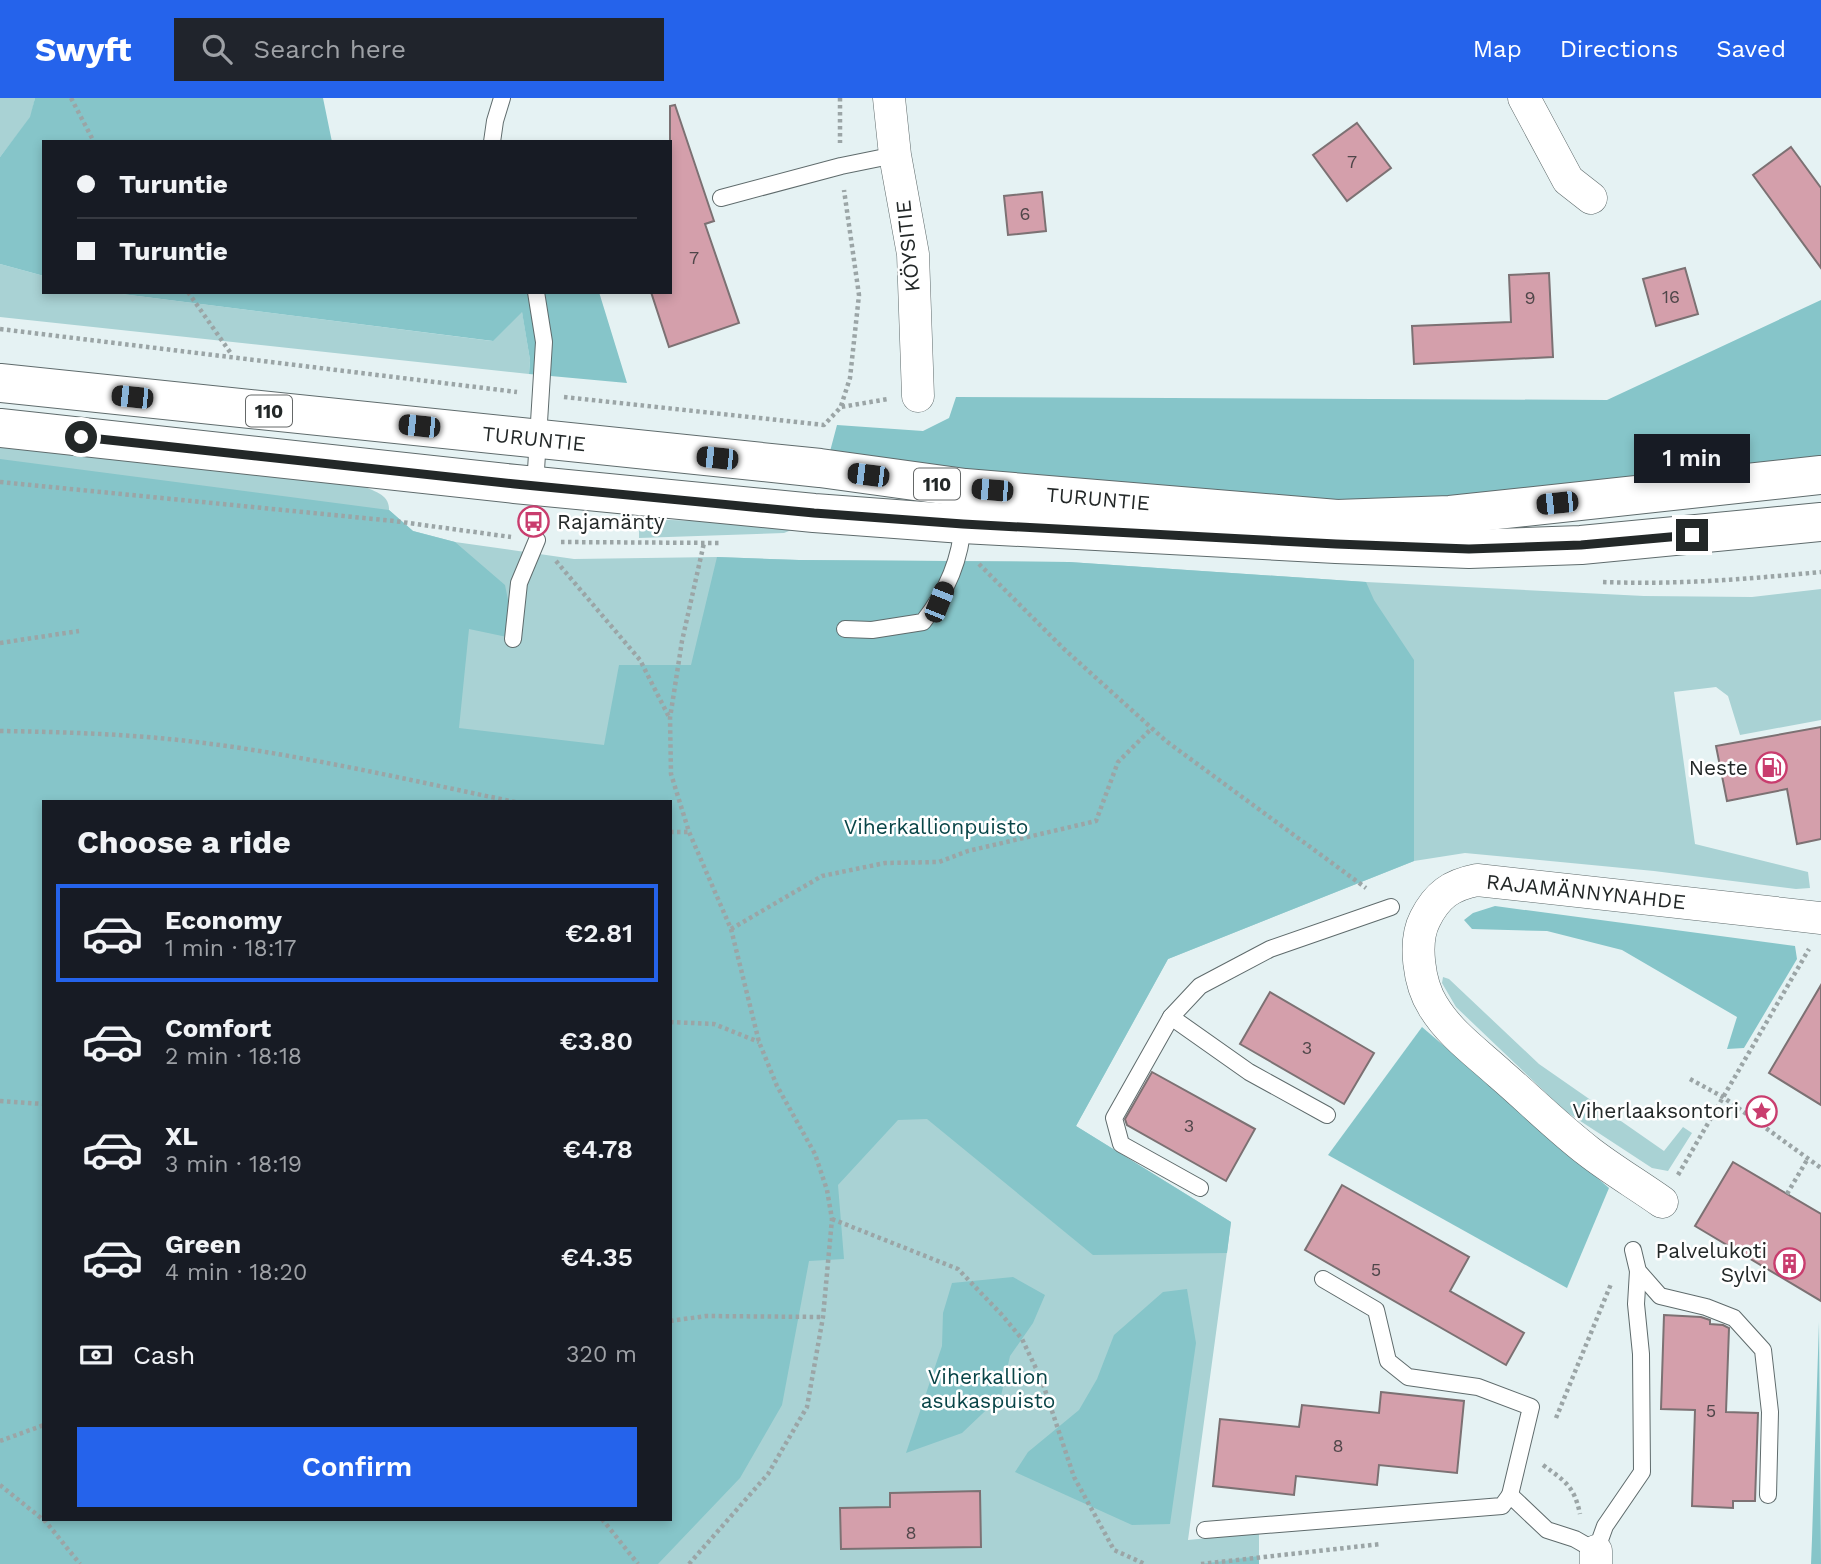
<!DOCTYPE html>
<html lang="en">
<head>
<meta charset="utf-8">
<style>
	body { margin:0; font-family:"Work Sans",sans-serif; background:#20242c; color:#f1f3f6; height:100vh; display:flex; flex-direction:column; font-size:26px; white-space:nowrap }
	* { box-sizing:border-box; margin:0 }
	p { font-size:23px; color:#9ea1a6 }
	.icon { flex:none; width:38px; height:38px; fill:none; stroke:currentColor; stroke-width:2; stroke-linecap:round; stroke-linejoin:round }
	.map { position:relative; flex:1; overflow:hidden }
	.details { position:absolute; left:42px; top:702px; width:630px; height:721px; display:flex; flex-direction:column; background:#171b24; border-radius:0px; box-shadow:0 4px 10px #0003 }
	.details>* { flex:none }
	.guide { position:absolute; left:42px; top:42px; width:630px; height:154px; border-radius:0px; box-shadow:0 4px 10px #0003; display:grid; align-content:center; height:154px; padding:0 35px; background:#171b24 }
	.end { position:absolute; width:32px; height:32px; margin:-16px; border:9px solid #232828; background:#fff; box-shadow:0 0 0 4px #fff }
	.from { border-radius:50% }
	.bubble { position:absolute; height:49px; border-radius:0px; background:#171b24; box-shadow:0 4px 10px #0003; font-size:23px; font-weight:600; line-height:49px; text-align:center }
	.car { position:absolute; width:21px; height:42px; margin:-21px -10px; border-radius:9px; box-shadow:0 0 5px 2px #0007; background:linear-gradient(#222 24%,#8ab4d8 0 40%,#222 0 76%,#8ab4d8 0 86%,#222 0) }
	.guide b { display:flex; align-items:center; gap:24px; height:66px; font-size:26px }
	.guide b+b { border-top:2px solid #363941 }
	.guide i { width:18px; height:18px; background:#f1f3f6 }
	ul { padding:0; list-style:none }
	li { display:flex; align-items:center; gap:21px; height:98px; margin:0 14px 10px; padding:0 21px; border:4px solid transparent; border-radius:0px }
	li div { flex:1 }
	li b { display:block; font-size:26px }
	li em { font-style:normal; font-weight:600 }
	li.on { border-color:#2563eb }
	li>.icon { width:63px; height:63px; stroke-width:1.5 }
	h2 { padding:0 35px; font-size:32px; line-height:84px }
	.pay { display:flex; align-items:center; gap:18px; height:77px; padding:0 35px; font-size:26px }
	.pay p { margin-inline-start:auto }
	.button { display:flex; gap:14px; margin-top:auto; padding:14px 35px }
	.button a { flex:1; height:80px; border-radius:0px; background:#2563eb; color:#fff; font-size:28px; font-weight:600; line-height:80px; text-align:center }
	header { display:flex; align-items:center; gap:42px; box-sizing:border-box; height:98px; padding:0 35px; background:#2563eb; color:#fff }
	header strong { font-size:33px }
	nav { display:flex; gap:38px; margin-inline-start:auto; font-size:24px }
	.search { width:490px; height:63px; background:#20242c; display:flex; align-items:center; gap:18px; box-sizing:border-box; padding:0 24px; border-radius:0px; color:#9ea1a6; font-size:26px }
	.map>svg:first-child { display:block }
	.green { fill:#a9d2d4; fill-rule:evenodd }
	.forest { fill:#86c5c9; fill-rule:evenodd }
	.building { fill:#d49fab; stroke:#7c7173; stroke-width:2 }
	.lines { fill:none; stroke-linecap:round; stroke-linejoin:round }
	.lane-casing { stroke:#5f6b6c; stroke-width:18 }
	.street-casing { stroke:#5f6b6c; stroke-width:33 }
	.primary-casing { stroke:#5f6b6c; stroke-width:40 }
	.path { stroke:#9ba5a6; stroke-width:4.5; stroke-dasharray:3.5 3.5; stroke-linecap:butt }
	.lane { stroke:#fff; stroke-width:16 }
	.street { stroke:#fff; stroke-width:32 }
	.primary { stroke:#fff; stroke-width:38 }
	.route { stroke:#232828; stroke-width:9 }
	.labels { text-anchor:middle; stroke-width:5; stroke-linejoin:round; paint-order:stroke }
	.number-label { font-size:18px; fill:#4f4649 }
	.shield { fill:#fff; stroke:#656868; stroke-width:2 }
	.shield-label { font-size:19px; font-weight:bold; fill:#232828 }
	.street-label { font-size:21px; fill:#232828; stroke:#fff }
	.poi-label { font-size:21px; fill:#232828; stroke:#fff; text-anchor:end }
	.park-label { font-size:21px; fill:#094548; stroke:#fff }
</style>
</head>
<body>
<header>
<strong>Swyft</strong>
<div class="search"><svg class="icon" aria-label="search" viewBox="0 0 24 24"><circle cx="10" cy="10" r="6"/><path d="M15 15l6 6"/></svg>Search here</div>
<nav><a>Map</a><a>Directions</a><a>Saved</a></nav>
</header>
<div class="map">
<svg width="1821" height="1466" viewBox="0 0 1821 1466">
	<rect width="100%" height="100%" fill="#e5f2f3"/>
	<!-- green -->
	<g class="green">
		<polygon points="0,0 35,0 31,19 0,59"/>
		<polygon points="0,166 44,178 44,194 106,194 492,243 522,213 530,262 529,276 0,219"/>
		<path d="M0,346l360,41c13,6 30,9 29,25l24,21 42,11 119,17 143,-2 82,3 270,2 297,20 278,14 108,1 69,-8v131l-81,15 -12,-39 -12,-9 -42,5 21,152 113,28 2,16 -14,1 -142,-18 -189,-18 -51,8 -246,98 -92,167 155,96 -43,318 71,-7v31h-1259zM44,704h626v717h-626z"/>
		<polygon points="639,421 797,426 794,431 784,435 639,440"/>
		<polygon points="1443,879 1449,881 1539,966 1664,1053 1683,1029 1692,1035 1668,1073 1652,1070 1565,1013 1456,909 1442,885"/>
	</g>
	<!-- forest -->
	<g class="forest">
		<polygon points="35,0 323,0 332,44 44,44 44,178 0,166 0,59 30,19"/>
		<polygon points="106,194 599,194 627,285 529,276 530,262 522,214 493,243"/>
		<polygon points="1821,202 1821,364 1413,406 991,384 828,361 837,327 923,333 949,320 956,299 1607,302"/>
		<path d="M0,361l389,51 24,21 42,11 50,43 5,25 -3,27 -38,-8 -10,99 145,17 15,-80h72l26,-108 82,3 270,2 297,20 8,18 40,60v201l-246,98 -92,167 155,96 -4,31 -134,2 -166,-136 -29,1 -60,65 6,74 -35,2 -27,144 -42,73 -82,86h-658zM44,704h626v717h-626z"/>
		<polygon points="1495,808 1795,848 1797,861 1744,950 1727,951 1737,919 1622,852 1547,833 1472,831 1464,822 1473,815"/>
		<polygon points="1422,929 1609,1090 1567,1190 1328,1057"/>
		<polygon points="1013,1179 1045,1197 1033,1225 1010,1258 1001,1298 962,1335 906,1355 942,1248 943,1215 952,1185"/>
		<polygon points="1187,1191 1196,1245 1170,1426 1132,1427 1015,1374 1028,1354 1079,1312 1097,1281 1114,1237 1163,1194"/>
		<polygon points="1819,1224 1821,1466 1811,1466 1812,1441"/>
		<polygon points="1259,1458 1259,1466 1201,1466"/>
	</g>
	<!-- building -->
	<g class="building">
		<polygon points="675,7 714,123 705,126 739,225 669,249 651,194 670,194 670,8"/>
		<polygon points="1357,25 1391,70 1347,103 1313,57"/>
		<polygon points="1791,49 1821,90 1821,170 1753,77"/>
		<polygon points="1042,94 1046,133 1008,137 1004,98"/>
		<polygon points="1685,170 1698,216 1656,228 1643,181"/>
		<polygon points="1549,175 1553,259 1414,266 1412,228 1511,224 1509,177"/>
		<polygon points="1821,629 1821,741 1797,746 1787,691 1727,703 1716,648"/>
		<polygon points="1821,887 1821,1007 1769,975"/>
		<polygon points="1270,894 1374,955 1344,1006 1240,946"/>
		<polygon points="1152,974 1255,1031 1226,1083 1127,1027 1125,1021"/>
		<polygon points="1733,1064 1821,1116 1821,1203 1695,1128"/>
		<polygon points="1342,1087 1469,1159 1450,1193 1524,1235 1506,1267 1305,1152"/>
		<polygon points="1664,1217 1701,1219 1710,1222 1710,1226 1723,1227 1729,1230 1726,1314 1758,1315 1755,1403 1733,1403 1733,1410 1692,1408 1695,1312 1661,1311"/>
		<polygon points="1381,1294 1464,1303 1457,1375 1379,1367 1377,1387 1296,1378 1294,1397 1213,1388 1220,1321 1299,1329 1302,1307 1379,1315"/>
		<polygon points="980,1393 981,1449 841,1451 840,1410 890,1409 890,1395"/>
	</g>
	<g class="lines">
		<defs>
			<g id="lane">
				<polyline points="492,44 495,23 502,0"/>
				<polyline points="721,100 841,68 895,57"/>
				<polyline points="535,388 544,244 536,194"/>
				<path d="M845,531l27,1 51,-8c23,-29 38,-64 40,-100"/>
				<polyline points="513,541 519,485 537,442"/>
				<polyline points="1171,919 1249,974 1327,1017"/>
				<polyline points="1200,1090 1121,1046 1114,1020 1171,919 1200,888 1270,851 1391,809"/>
				<polyline points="1633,1152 1638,1173 1660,1198 1706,1209 1734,1220 1763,1252 1770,1314 1768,1397"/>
				<polyline points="1323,1181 1376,1212 1388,1263 1408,1279 1478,1289 1531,1309 1510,1397"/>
				<polyline points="1205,1432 1502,1408 1510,1397 1547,1432 1575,1441 1596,1453 1605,1428 1642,1374 1641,1256 1636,1206 1638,1173"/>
			</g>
			<g id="street">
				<polyline points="889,0 895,57 913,156 918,298"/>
				<polyline points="1524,0 1568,82 1591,100"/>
				<path d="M1662,1104c-24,-17 -51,-33 -74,-51 -31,-24 -59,-52 -88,-77 -23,-21 -51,-41 -67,-68 -14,-22 -20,-64 -8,-87 12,-24 26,-34 52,-39l344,38"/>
				<polyline points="1596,1466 1596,1453"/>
			</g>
			<g id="primary">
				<polyline points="0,285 820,370 965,390 1337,421 1450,417 1821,377"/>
				<polyline points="0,330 515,386 814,415 963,426 1336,446 1469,451 1581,447 1821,424"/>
			</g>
		</defs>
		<!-- lane casing -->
		<use href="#lane" class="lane-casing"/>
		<!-- street casing -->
		<use href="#street" class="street-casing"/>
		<!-- primary casing -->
		<use href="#primary" class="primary-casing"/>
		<!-- path -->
		<g class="path">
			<polyline points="71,0 94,44"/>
			<polyline points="840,0 840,45"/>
			<polyline points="188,194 232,257"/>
			<polyline points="0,231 517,294"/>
			<polyline points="564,299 824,327 841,309 888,301"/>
			<polyline points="841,308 850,280 859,197 844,92"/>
			<polyline points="0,384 394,423 511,439"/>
			<polyline points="561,444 720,445"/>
			<polyline points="556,463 640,562 669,619"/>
			<polyline points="979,466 1064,551 1166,643 1366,790"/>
			<path d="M1603,484c73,3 145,-3 218,-10"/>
			<polyline points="0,545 79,533"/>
			<path d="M0,633c65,1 131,3 196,11 107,13 213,38 319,60"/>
			<polyline points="670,734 689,734"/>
			<polyline points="731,831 822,778 885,765 939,764 968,753 1096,723 1118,664 1152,630"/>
			<polyline points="670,924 714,926 759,944"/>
			<polyline points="1690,981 1723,999 1821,1070"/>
			<polyline points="0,1003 44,1006"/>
			<polyline points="1678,1077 1809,851"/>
			<polyline points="1787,1096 1807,1062"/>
			<polyline points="832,1121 958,1171 1002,1217 1022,1241 1042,1283 1074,1379 1114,1452 1145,1466"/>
			<polyline points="670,1223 706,1218 823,1219"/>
			<polyline points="1556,1320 1611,1186"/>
			<polyline points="0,1343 44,1327"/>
			<path d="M1543,1367c23,17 31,21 37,49"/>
			<polyline points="0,1387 46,1424 80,1466"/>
			<polyline points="602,1421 638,1466"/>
			<polyline points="689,1466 768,1376 807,1309 823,1219 832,1121 827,1092 815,1056 777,988 759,944 731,831 689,734 671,676 670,620 682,543 704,445"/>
			<polyline points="1201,1466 1381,1446"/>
		</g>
		<!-- lane -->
		<use href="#lane" class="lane"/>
		<!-- street -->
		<use href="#street" class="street"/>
		<!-- primary -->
		<use href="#primary" class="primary"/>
	</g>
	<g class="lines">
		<!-- route -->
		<polyline class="route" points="81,339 515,386 814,415 963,426 1336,446 1469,451 1581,447 1692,437"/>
	</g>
	<!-- icons -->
	<defs>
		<symbol id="bus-ring" viewBox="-11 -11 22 22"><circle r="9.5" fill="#fff" stroke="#c93d6e" stroke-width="1.5"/><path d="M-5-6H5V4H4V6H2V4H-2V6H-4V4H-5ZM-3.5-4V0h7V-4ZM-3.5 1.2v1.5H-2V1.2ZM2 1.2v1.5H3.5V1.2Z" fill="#c93d6e"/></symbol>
		<symbol id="fuel-ring" viewBox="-11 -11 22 22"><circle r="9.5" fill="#fff" stroke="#c93d6e" stroke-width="1.5"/><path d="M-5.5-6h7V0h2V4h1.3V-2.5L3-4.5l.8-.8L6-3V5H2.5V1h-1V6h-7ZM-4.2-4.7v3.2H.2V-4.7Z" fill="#c93d6e"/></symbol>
		<symbol id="sight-ring" viewBox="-11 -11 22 22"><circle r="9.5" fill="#fff" stroke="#c93d6e" stroke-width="1.5"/><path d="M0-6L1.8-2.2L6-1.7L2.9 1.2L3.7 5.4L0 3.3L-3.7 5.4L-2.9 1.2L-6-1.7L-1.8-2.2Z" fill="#c93d6e"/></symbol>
		<symbol id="building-ring" viewBox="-11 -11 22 22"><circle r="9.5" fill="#fff" stroke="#c93d6e" stroke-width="1.5"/><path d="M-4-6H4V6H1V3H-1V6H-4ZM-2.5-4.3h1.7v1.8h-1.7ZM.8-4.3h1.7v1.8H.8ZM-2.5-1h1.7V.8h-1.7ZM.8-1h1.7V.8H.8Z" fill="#c93d6e"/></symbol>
	</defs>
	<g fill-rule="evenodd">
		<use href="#bus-ring" x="516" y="406" width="35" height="35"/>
		<use href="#fuel-ring" x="1754" y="652" width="35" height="35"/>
		<use href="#sight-ring" x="1744" y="996" width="35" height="35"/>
		<use href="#building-ring" x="1772" y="1148" width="35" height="35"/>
	</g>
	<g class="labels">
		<!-- number labels -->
		<g class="number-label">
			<text x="1352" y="70">7</text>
			<text x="1025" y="122">6</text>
			<text x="694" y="166">7</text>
			<text x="1671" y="205">16</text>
			<text x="1530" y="206">9</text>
			<text x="1307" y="956">3</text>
			<text x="1189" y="1034">3</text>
			<text x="1376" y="1178">5</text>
			<text x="1711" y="1319">5</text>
			<text x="1338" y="1354">8</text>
			<text x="911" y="1441">8</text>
		</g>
		<!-- shield labels -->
		<g class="shield">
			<rect x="246" y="297.5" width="46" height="31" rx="5"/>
			<rect x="914" y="370.5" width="46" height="31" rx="5"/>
		</g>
		<g class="shield-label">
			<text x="269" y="320">110</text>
			<text x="937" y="393">110</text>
		</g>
		<!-- street labels -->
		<g class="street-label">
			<text transform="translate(908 148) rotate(-96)" y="7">KÖYSITIE</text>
			<text transform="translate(534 341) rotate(6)" y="7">TURUNTIE</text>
			<text transform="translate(1098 401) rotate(5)" y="7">TURUNTIE</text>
			<text transform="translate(1586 794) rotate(6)" y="7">RAJAMÄNNYNAHDE</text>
		</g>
		<!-- poi labels -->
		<g class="poi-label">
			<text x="557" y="431" text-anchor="start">Rajamänty</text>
			<text x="1748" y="677">Neste</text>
			<text x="1739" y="1020">Viherlaaksontori</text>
			<text x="1767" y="1160">Palvelukoti<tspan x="1767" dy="24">Sylvi</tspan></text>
		</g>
		<!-- park labels -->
		<g class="park-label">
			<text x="936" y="736">Viherkallionpuisto</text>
			<text x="988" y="1286">Viherkallion<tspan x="988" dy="24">asukaspuisto</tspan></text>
		</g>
	</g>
</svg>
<i class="end from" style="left:81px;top:339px"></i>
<i class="end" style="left:1692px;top:437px"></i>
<div class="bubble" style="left:1634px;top:336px;width:116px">1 min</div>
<i class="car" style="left:132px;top:299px;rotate:276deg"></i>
<i class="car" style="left:419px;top:328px;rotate:276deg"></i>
<i class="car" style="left:717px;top:360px;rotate:276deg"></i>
<i class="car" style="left:868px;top:377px;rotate:277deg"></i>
<i class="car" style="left:992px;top:392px;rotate:275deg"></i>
<i class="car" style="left:1557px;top:405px;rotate:264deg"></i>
<i class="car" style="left:939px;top:504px;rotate:22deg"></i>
<div class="guide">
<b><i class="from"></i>Turuntie</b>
<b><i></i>Turuntie</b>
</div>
<section class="details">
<h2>Choose a ride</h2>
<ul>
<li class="on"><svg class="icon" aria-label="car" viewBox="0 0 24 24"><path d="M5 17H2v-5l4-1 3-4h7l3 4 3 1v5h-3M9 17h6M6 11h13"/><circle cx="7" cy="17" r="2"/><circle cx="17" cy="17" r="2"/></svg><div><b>Economy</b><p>1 min · 18:17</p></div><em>€2.81</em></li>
<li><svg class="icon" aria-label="car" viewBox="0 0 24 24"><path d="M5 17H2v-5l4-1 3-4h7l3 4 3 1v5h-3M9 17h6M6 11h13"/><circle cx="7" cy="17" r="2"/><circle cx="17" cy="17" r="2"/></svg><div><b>Comfort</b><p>2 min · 18:18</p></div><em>€3.80</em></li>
<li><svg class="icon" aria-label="car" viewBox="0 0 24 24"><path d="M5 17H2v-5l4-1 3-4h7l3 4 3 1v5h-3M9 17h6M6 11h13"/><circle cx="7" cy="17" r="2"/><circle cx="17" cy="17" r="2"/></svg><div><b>XL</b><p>3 min · 18:19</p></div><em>€4.78</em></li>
<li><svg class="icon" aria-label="car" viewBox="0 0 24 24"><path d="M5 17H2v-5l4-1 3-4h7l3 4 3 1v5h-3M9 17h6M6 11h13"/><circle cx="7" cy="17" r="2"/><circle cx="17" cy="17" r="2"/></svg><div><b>Green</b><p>4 min · 18:20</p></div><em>€4.35</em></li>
</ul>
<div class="pay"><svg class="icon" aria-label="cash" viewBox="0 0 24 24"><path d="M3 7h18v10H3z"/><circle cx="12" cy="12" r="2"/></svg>Cash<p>320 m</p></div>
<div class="button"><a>Confirm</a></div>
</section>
</div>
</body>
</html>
